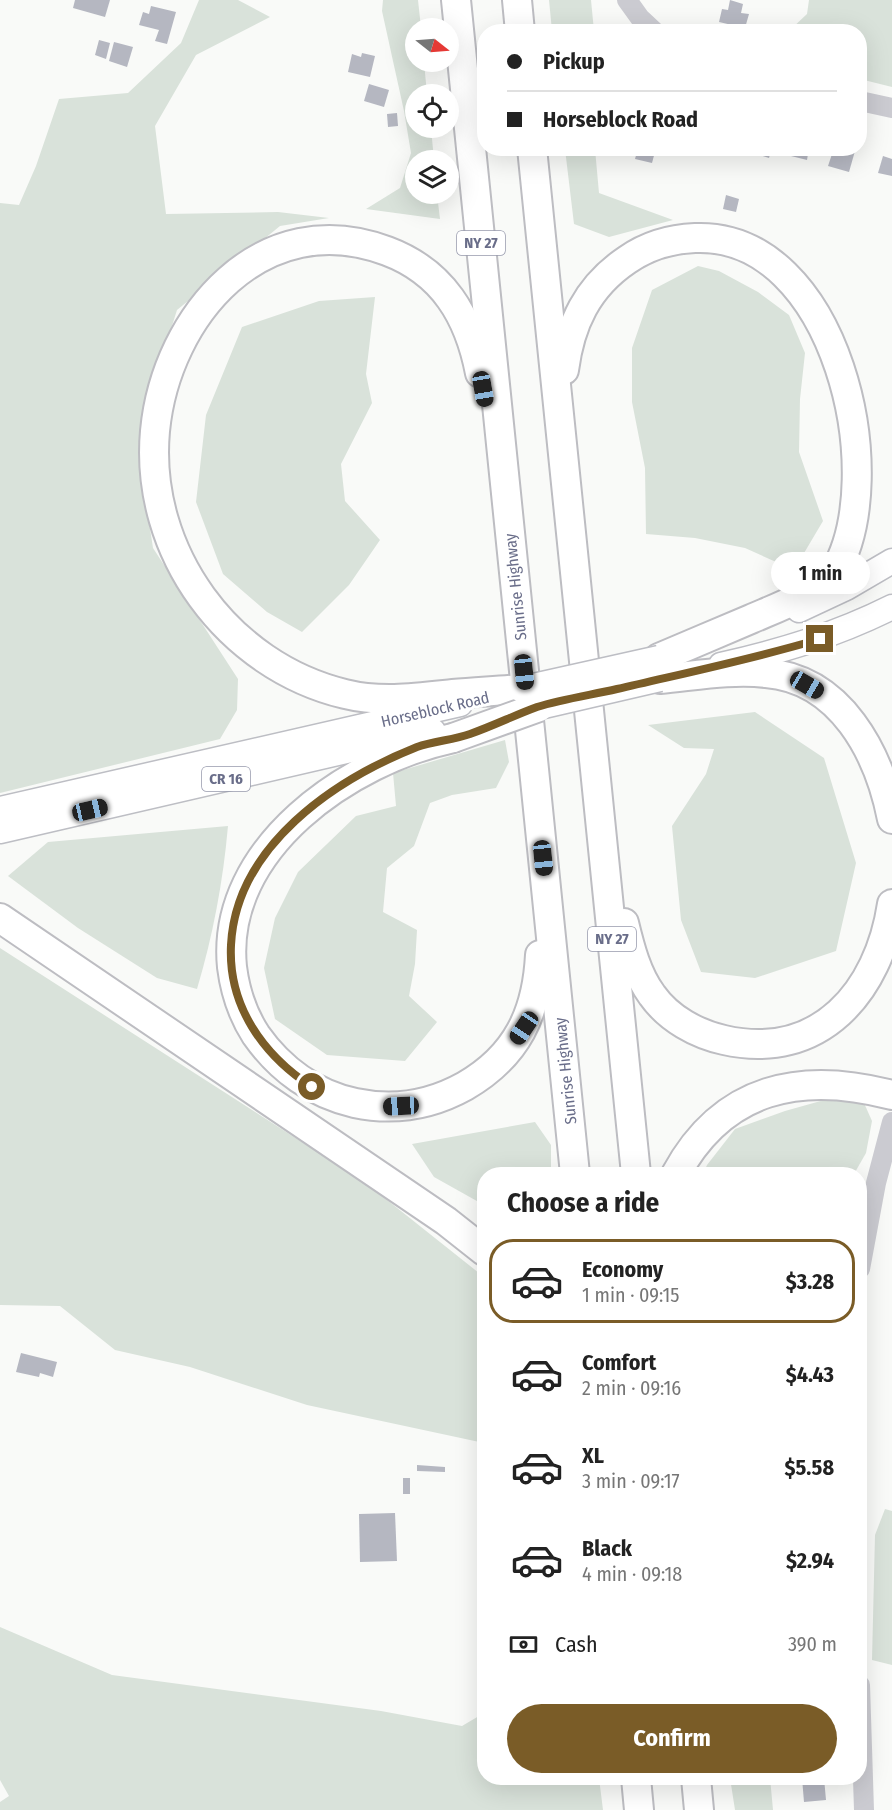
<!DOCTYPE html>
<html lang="en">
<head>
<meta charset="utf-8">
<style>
	body { margin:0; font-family:"Fira Sans Condensed",sans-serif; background:#f2f2f2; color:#222; height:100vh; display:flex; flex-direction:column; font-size:22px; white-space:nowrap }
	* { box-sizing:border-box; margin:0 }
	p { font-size:20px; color:#767676 }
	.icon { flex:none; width:33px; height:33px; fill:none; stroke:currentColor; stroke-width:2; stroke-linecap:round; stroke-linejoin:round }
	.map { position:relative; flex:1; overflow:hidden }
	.panel { position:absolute; left:477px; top:1167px; width:390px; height:618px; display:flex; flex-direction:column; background:#fff; border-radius:24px; box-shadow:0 6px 24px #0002 }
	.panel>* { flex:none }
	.guide { position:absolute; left:477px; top:24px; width:390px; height:132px; border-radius:24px; box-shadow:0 6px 24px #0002; display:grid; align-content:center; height:132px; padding:0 30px; background:#fff }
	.needle { width:39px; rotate:107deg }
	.controls { position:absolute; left:405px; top:18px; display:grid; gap:12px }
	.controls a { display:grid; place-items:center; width:54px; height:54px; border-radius:50%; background:#fff; box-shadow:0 6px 24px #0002; font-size:30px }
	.end { position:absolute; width:27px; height:27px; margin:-14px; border:8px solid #7a5c27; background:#fff; box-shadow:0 0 0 3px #fff }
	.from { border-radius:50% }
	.bubble { position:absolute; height:42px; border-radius:21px; background:#fff; box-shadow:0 6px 24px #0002; font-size:20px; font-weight:700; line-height:42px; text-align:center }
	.car { position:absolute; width:18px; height:36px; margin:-18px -9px; border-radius:8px; box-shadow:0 0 4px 2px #0007; background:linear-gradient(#222 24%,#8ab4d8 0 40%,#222 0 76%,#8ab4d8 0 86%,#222 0) }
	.guide b { display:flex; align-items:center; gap:21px; height:57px; font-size:22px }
	.guide b+b { border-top:2px solid #e0e0e0 }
	.guide i { width:15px; height:15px; background:#222 }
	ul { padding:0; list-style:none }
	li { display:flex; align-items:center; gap:18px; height:84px; margin:0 12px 9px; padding:0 18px; border:3px solid transparent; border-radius:24px }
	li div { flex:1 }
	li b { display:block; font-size:22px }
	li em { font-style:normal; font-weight:700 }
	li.active { border-color:#7a5c27 }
	li>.icon { width:54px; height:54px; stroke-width:1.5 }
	h2 { padding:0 30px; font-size:27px; line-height:72px }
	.pay { display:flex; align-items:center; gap:15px; height:66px; padding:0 30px; font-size:22px }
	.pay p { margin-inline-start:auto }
	.action { display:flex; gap:12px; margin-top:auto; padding:12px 30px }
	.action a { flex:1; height:69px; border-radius:36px; background:#7a5c27; color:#fff; font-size:24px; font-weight:700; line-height:69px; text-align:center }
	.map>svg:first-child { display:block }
	.green { fill:#d9e2da }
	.building { fill:#b5b7c1 }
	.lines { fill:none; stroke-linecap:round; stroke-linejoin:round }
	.primary-casing { stroke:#bdbec4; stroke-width:27 }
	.motorway-casing { stroke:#bdbdc2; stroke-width:32 }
	.tertiary { stroke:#cbcbd1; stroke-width:20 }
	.primary { stroke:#fff; stroke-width:24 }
	.motorway { stroke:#fff; stroke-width:28 }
	.primary-bridge-casing { stroke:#bdbec4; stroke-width:27; stroke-linecap:butt }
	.motorway-bridge-casing { stroke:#bdbdc2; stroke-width:32; stroke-linecap:butt }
	.primary-bridge { stroke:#fff; stroke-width:24 }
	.motorway-bridge { stroke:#fff; stroke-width:28 }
	.route { stroke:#7a5c27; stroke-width:8 }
	.labels { text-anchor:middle; stroke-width:6; stroke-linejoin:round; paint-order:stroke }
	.shield { fill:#fff; stroke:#9699ac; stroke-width:1.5 }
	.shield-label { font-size:15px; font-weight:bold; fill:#696d89 }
	.street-label { font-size:16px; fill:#696d89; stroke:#fff }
</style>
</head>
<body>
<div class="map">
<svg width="892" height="1810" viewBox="0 0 892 1810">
	<rect width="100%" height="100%" fill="#f9faf8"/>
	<!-- green -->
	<g class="green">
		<polygon points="199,0 238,0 270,17 196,55 155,126 166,214 278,212 329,218 280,226 177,310 147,405 141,470 153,548 238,679 237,710 220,739 0,793 0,203 19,205 36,166 59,99 128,93 181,43"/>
		<polygon points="383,0 418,0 421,28 416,28 416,62 424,62 427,94 416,94 416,128 431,128 434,160 416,160 416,194 437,194 440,219 366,209 400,188 411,153 404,111 382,11"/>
		<polygon points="549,0 591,0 594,31 552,31"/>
		<polygon points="809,0 892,0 892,87 860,79 860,32 789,31 807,14"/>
		<polygon points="565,149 595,149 599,193 673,220 609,237 574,224"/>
		<polygon points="698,266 719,271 758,292 789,315 805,353 800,399 799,452 823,521 794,570 745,548 695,538 646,534 645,468 632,402 632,348 652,290"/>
		<polygon points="375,297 366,374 372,403 341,464 345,501 380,540 349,585 302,632 267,612 223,574 196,502 206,415 242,327 319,301"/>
		<polygon points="755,712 824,758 856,863 836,951 755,978 701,972 681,920 672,826 706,774 714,749 684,748 648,725"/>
		<polygon points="505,740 509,762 496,788 452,795 430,803 414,846 387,868 383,912 417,930 415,964 409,996 437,1022 405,1061 327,1055 275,1019 264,968 275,918 298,872 356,816 396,806 393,773"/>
		<path d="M228,826c-5,56 -15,109 -31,163l-40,-11 -79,-50 -70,-52 40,-34z"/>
		<polygon points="0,948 367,1184 484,1277 484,1443 307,1405 190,1367 115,1350 60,1306 0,1305"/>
		<polygon points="842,1095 864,1103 872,1121 866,1153 854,1174 703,1174 707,1165 735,1129 785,1111"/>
		<polygon points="535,1122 551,1145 551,1174 484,1174 484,1205 434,1177 412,1144"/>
		<polygon points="885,1509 892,1511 892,1665 872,1660 875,1535"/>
		<polygon points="0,1627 112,1675 381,1711 462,1726 484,1713 484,1778 599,1778 603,1810 0,1810 0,1802 9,1796 0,1780"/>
		<polygon points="730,1778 770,1778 773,1810 735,1810"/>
	</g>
	<!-- building -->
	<g class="building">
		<polygon points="75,0 110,0 105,17 73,8"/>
		<polygon points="730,0 743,4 741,13 749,14 745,28 719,22 722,9 728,10"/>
		<polygon points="151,6 176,12 167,44 155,41 159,30 139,25 143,12 149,14"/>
		<polygon points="99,40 110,43 106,59 95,55"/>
		<polygon points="114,42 133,47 127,67 109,61"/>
		<polygon points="362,53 375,56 370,77 348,72 352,54 361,57"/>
		<polygon points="369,84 389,90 384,107 364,101"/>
		<polygon points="397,113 398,126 388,127 387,114"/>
		<polygon points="638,148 656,148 652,163 635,159"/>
		<polygon points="659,148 680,148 679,154"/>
		<polygon points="761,148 809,148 807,160 771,151 769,158 760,155"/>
		<polygon points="834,148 855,151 849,172 828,166"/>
		<polygon points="883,156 892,159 892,176 878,173"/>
		<polygon points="726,195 739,199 736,212 723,209"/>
		<polygon points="21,1353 57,1362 53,1377 40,1373 39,1377 16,1372"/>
		<polygon points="417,1465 445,1467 445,1472 417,1471"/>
		<rect x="403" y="1478" width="7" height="16"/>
		<polygon points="395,1513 397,1561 360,1562 359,1514"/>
		<polygon points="802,1778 824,1778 826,1800 804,1802"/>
	</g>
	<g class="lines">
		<defs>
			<g id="primary">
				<polyline points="799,610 846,588 892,561"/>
				<path d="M721,665c61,-14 115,-30 171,-58"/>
				<polyline points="0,809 460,704"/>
				<polyline points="0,831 433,731"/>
			</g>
			<g id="motorway">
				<polyline points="456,0 575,1174"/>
				<polyline points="517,0 520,32"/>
				<polyline points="532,148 636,1174"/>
				<path d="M564,370c6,-46 23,-83 63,-110 20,-14 43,-21 68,-22 142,-6 197,240 139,335 -24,23 -53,33 -83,46 -31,13 -61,26 -92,39"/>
				<path d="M480,373c-11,-57 -37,-101 -93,-122 -124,-47 -221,64 -232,180 -11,121 73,235 190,263 36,9 71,4 108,0 22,-2 45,-3 67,-5"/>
				<path d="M660,679c34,-3 71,-10 106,-6 75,6 113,80 126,146"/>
				<path d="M453,738c-103,22 -233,110 -221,229 3,24 11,48 24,68 24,34 58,59 99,68 38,8 76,2 110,-17 52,-30 72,-73 75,-131"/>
				<polyline points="0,918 446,1221 484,1251"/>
				<path d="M624,923c6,25 13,52 28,72 17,24 45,39 72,45 96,22 155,-49 168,-136"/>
				<path d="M676,1174c47,-87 125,-103 216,-79"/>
				<polyline points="636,1778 639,1810"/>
				<polyline points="696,1778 699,1810"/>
			</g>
		</defs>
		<!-- primary casing -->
		<use href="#primary" class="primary-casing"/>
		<!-- motorway casing -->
		<use href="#motorway" class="motorway-casing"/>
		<!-- tertiary -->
		<g class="tertiary">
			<polyline points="627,0 640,18 655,32"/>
			<polyline points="860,101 892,108"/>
			<polyline points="860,1269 876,1183 892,1122"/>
			<polyline points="860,1685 864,1810"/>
		</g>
		<!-- primary -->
		<use href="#primary" class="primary"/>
		<!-- motorway -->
		<use href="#motorway" class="motorway"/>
		<defs>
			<g id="primary-bridge">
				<polyline points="520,689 659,658"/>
				<polyline points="522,711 660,679"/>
			</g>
			<polyline id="motorway-bridge" points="453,738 539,707"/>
		</defs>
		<!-- primary-bridge casing -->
		<use href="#primary-bridge" class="primary-bridge-casing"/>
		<!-- motorway-bridge casing -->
		<use href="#motorway-bridge" class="motorway-bridge-casing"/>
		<!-- primary-bridge -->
		<use href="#primary-bridge" class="primary-bridge"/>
		<!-- motorway-bridge -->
		<use href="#motorway-bridge" class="motorway-bridge"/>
	</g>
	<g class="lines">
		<!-- route -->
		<path class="route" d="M312,1087c-49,-32 -84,-81 -81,-142 5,-99 103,-165 186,-198 17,-6 36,-7 53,-13 23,-8 45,-19 67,-27 26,-8 54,-12 80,-18 68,-16 136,-30 203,-50"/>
	</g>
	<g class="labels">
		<!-- shield labels -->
		<g class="shield">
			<rect x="457" y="231" width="48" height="24" rx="4.5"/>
			<rect x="202" y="767" width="48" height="24" rx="4.5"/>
			<rect x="588" y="927" width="48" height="24" rx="4.5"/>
		</g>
		<g class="shield-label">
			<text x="481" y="248">NY 27</text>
			<text x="226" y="784">CR 16</text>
			<text x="612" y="944">NY 27</text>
		</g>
		<!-- street labels -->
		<g class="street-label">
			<text transform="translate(515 587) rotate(-96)" y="6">Sunrise Highway</text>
			<text transform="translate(435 709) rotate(-13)" y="6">Horseblock Road</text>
			<text transform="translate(565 1071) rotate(-96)" y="6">Sunrise Highway</text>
		</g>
	</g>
</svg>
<div class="controls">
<a><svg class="needle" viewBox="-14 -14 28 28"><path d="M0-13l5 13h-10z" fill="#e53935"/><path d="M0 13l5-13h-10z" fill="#767676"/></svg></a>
<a><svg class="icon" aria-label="locate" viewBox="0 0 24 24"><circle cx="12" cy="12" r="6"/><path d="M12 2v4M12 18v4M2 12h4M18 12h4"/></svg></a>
<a><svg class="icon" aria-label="layers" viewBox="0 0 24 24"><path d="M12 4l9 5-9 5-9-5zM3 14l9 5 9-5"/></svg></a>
</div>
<i class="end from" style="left:312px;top:1087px"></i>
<i class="end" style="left:820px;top:639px"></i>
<div class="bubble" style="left:771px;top:552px;width:99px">1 min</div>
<i class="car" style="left:483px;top:389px;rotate:170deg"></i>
<i class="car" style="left:524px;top:672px;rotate:174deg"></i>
<i class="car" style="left:807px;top:685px;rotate:120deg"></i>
<i class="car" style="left:90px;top:810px;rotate:77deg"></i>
<i class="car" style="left:543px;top:858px;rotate:174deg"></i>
<i class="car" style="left:524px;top:1028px;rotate:214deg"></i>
<i class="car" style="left:401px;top:1106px;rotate:267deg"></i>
<div class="guide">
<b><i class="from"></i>Pickup</b>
<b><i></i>Horseblock Road</b>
</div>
<section class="panel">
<h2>Choose a ride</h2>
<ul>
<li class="active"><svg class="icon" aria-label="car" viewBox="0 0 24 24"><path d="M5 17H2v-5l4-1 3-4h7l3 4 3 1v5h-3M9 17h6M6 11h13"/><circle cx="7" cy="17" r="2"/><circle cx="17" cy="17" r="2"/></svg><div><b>Economy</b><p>1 min · 09:15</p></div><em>$3.28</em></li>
<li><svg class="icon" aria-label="car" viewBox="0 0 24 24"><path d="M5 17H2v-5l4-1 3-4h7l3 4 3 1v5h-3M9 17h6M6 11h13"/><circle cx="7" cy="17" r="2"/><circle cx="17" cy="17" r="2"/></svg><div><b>Comfort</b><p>2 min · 09:16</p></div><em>$4.43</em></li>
<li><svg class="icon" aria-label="car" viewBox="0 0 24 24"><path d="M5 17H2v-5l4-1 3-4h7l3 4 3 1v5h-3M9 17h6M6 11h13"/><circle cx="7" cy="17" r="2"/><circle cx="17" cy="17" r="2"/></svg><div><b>XL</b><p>3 min · 09:17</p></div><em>$5.58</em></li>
<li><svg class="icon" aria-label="car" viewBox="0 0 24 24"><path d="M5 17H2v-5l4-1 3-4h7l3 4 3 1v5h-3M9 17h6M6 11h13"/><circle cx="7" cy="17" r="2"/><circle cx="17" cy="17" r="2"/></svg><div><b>Black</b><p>4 min · 09:18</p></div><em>$2.94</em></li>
</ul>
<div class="pay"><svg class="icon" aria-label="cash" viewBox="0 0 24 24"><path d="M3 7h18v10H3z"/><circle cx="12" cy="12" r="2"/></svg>Cash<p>390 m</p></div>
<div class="action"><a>Confirm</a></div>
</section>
</div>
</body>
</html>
